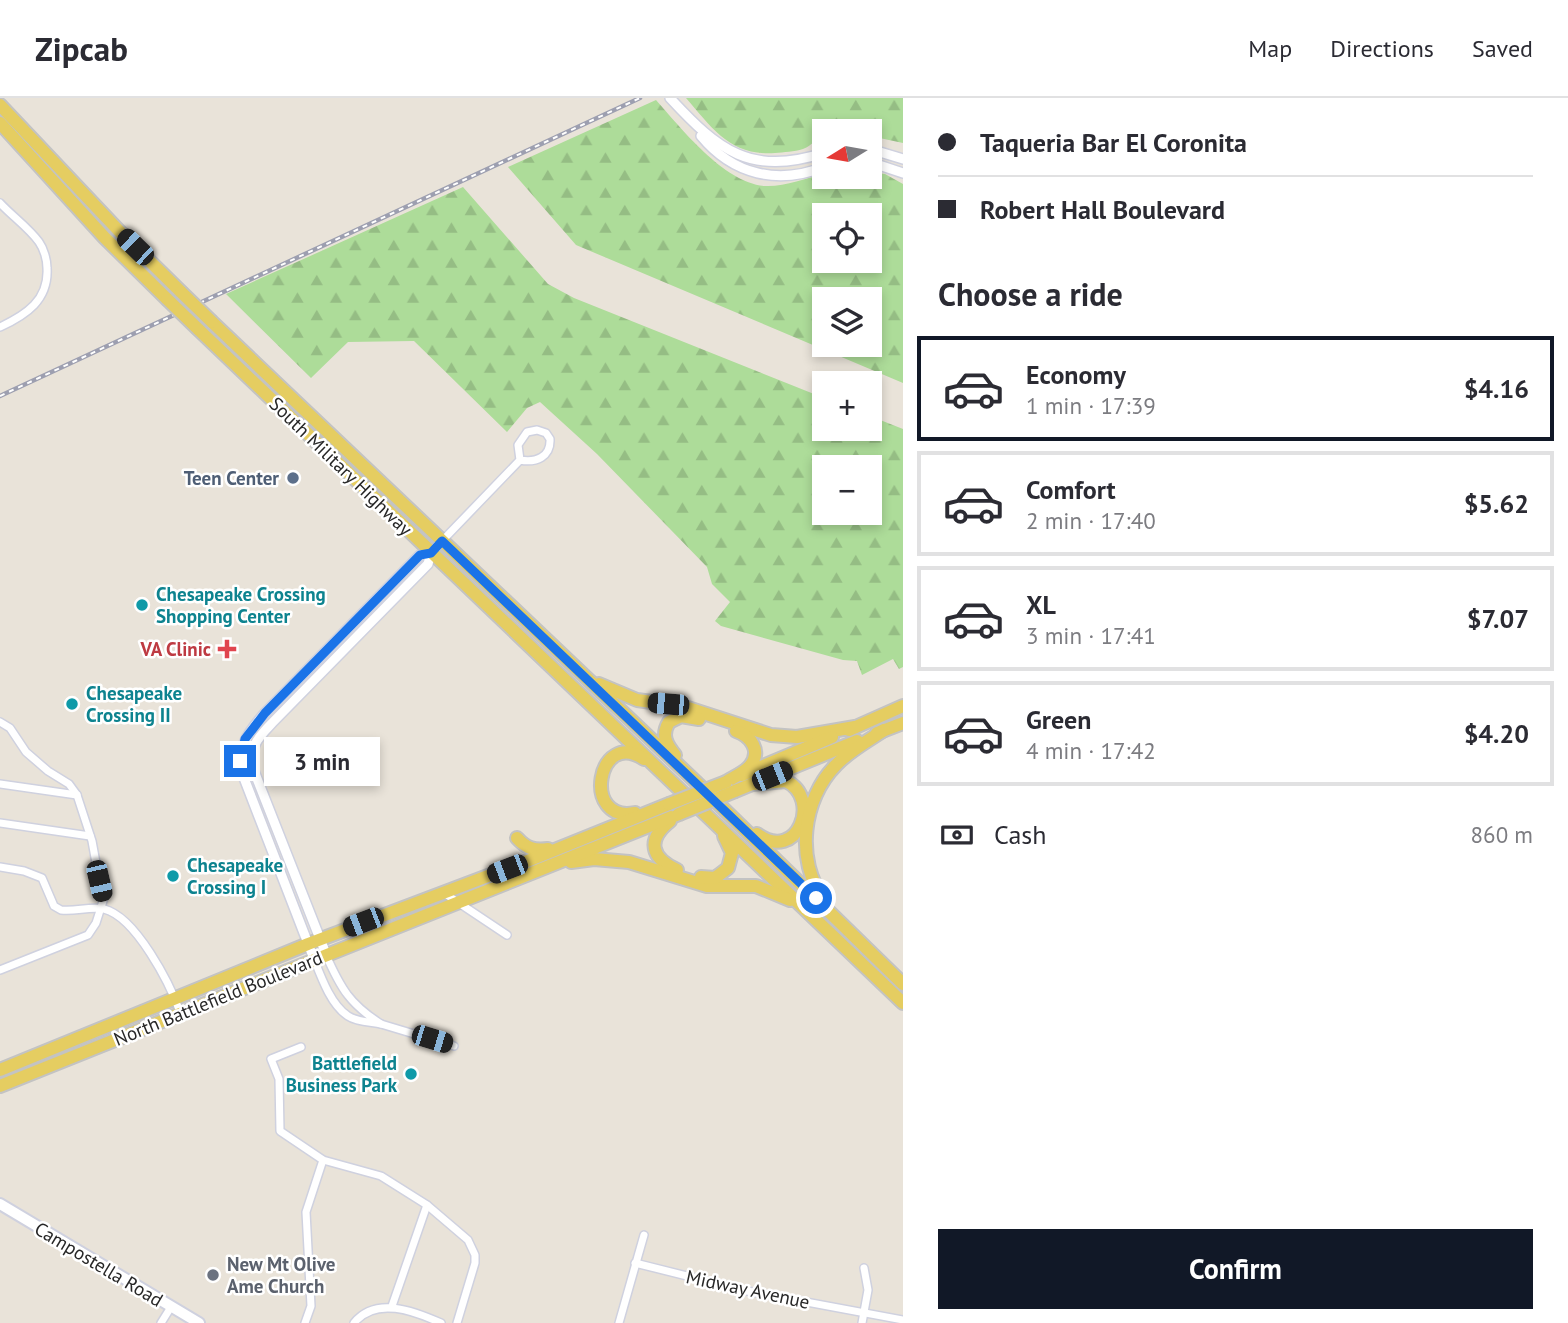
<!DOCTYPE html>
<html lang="en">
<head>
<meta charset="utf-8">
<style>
	body { margin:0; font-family:"PT Sans",sans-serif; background:#f7f7f7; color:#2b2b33; height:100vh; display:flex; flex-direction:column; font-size:26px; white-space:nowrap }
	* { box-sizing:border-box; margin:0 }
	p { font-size:23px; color:#7c7c81 }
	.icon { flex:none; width:38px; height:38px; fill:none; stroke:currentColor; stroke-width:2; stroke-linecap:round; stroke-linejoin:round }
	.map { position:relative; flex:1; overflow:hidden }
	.panel { display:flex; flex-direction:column; background:#fff; width:665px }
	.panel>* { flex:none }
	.hud { display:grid; align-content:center; height:154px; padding:0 35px; background:#fff }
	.needle { width:46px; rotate:259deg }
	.tools { position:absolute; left:812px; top:21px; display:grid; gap:14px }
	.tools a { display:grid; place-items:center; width:70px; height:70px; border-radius:0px; background:#fff; box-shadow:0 4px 10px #0003; font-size:35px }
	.end { position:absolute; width:32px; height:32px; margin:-16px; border:9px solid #1a73e8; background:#fff; box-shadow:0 0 0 4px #fff }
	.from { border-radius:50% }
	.bubble { position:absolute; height:49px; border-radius:0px; background:#fff; box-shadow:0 4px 10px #0003; font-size:23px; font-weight:700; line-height:49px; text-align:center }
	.car { position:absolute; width:21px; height:42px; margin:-21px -10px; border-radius:9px; box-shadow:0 0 5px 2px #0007; background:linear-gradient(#222 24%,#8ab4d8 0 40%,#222 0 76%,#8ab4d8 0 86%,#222 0) }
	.hud b { display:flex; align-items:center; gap:24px; height:66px; font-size:26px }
	.hud b+b { border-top:2px solid #e1e1e2 }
	.hud i { width:18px; height:18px; background:#2b2b33 }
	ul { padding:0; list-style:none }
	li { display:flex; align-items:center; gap:21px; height:105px; margin:0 14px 10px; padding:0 21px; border:4px solid #e1e1e2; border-radius:0px }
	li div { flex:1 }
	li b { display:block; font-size:26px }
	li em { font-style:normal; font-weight:700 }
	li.on { border-color:#111827 }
	li>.icon { width:63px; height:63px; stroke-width:1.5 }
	h2 { padding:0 35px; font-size:32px; line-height:84px }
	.pay { display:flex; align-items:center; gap:18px; height:77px; padding:0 35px; font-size:26px }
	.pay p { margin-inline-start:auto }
	.primary-button { display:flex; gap:14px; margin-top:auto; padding:14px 35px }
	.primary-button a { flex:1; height:80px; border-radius:0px; background:#111827; color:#fff; font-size:28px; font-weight:700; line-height:80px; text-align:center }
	header { display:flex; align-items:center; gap:42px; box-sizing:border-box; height:98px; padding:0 35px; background:#fff; border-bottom:2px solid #e1e1e2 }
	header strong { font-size:33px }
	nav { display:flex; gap:38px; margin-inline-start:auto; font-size:24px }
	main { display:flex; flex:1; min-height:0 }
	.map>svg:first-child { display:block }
	.forest { fill:url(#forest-firs); fill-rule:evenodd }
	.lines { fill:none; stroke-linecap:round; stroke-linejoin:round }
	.minor-casing { stroke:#cfd1df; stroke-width:10 }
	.tertiary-casing { stroke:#cfd1df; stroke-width:12 }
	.secondary-casing { stroke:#cfd1df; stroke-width:14 }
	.primary-casing { stroke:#c3c3c3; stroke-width:16 }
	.minor { stroke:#fff; stroke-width:7 }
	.tertiary { stroke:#fff; stroke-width:9 }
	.secondary { stroke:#fff; stroke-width:10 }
	.primary { stroke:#e5cd61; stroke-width:12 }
	.rail-casing { stroke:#9d9fb0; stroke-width:4.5 }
	.rail { stroke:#fff; stroke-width:2; stroke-dasharray:5; stroke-linecap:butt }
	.primary-bridge-casing { stroke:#c3c3c3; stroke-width:16; stroke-linecap:butt }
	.primary-bridge { stroke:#e5cd61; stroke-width:12 }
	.route { stroke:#1a73e8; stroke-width:9 }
	.service-dot { fill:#5c6f8a; stroke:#fff; stroke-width:2.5 }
	.culture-dot { fill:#0f9aa8; stroke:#fff; stroke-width:2.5 }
	.health-dot { fill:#e0444e; stroke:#fff; stroke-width:2.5 }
	.worship-dot { fill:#6b7280; stroke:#fff; stroke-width:2.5 }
	.labels { text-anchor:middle; stroke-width:5; stroke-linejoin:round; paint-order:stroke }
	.street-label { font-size:19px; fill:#272727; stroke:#fff }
	.service-label { font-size:19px; font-weight:bold; fill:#4e5e75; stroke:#fff; text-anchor:end }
	.culture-label { font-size:19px; font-weight:bold; fill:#0d838f; stroke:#fff; text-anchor:start }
	.health-label { font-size:19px; font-weight:bold; fill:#be3a42; stroke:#fff; text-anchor:end }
	.worship-label { font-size:19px; font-weight:bold; fill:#5b616d; stroke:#fff; text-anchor:start }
</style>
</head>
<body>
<header>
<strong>Zipcab</strong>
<nav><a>Map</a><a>Directions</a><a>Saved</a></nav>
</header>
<main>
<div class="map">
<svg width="903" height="1225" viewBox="0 0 903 1225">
	<defs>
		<pattern id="forest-firs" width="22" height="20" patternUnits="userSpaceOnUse" patternTransform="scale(1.75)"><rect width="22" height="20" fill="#addc99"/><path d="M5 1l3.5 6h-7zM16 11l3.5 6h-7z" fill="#95bd84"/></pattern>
	</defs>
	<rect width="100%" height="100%" fill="#e9e3d9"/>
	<!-- forest -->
	<g class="forest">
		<path d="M686,0h217v45l-33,-7v-5h-46v3c-9,3 -11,12 -21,15 -9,3 -19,3 -28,4 -45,3 -62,-24 -89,-55z"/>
		<path d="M656,2c25,28 68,83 109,86 19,1 41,-8 59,-12v3h46v-5l15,2 18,10v199l-327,-138 -68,-78zM824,117h46v46h-46zM870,201v46h-46v-46z"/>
		<path d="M463,89l85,97 26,14 250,100v31h46v-13l33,13v238l-4,2 -6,-10 -31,16 -5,-14 -14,-1 -122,-34 -6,-5 15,-19 -18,-18 -5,-17 -110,-113 -57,-52 -13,6 -20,24 -93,-91 -66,1 -37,36 -85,-84zM824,369h46v46h-46z"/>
	</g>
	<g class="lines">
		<defs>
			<g id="minor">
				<path d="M0,105c12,13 29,25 39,39 5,7 8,18 8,26 2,32 -21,47 -47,59"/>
				<path d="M442,443l78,-81c16,3 31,-3 30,-21l-4,-6 -9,-3 -10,2 -9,13 2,15"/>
				<polyline points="0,624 10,630 26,654 48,673 69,686 77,697 92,743 103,803 96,825 88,837 0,872"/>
				<polyline points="0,686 77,697"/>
				<polyline points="0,725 90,738"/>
				<path d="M0,769l24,4 18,7 12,28 7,4c14,2 29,-4 43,-1 32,8 66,75 76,103"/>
				<polyline points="444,795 507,837"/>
				<path d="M314,861c7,18 17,46 34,57 9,6 23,6 33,8 -31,-20 -40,-35 -55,-69"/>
				<polyline points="381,926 454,948"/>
				<polyline points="301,949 271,961 279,981 280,1033 323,1062 381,1078 427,1107 468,1142 475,1157 475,1165 457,1225"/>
				<polyline points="635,1165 747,1193 903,1222"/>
				<polyline points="392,1208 427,1107"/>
				<polyline points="161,1225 171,1209"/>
				<polyline points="305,1225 311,1208 306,1114 323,1062"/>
				<path d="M354,1225c22,-27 60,-12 87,0"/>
				<polyline points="619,1225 644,1137"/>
				<polyline points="862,1225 868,1192 864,1170"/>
			</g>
			<g id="tertiary">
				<path d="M670,0c49,53 80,78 154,55"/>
				<path d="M701,38c32,39 77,49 123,31"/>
				<polyline points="870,51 903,61"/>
				<polyline points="870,64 903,75"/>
				<path d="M326,856l-72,-183c-5,-26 3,-32 20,-50l154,-157 3,-11 11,-12"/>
				<path d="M314,861l-70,-181c-7,-31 1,-42 21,-65l155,-158 11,-2"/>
			</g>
			<polyline id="secondary" points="0,1106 199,1225"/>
			<g id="primary">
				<polyline points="0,7 120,134 181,194"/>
				<polyline points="0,25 105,140 167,201"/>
				<polyline points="212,224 697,685 903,886"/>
				<polyline points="198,231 903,905"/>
				<polyline points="599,586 637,602 682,608 771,637 797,639 855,629"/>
				<polyline points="849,632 903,608"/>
				<polyline points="877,635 903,625"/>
				<path d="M675,657c-9,-11 -14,-20 -6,-33l12,-6 18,3"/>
				<polyline points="742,677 832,639"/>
				<path d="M726,684c8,-5 18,-9 24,-16 12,-15 1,-30 -14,-35"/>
				<path d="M752,686l34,-3c36,17 12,83 -29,53"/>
				<polyline points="735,693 857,643"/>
				<path d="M635,715c-54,11 -38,-86 9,-54"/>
				<path d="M670,723c-24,19 -19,37 7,49"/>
				<path d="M517,740c9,10 17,13 31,11"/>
				<polyline points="571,764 594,761 629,764 707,788 756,788 790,802"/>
				<polyline points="701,779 715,780 728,770 732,755 724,738"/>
				<path d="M824,801c-29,-38 -22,-100 12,-134 13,-14 32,-24 48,-35"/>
				<polyline points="0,972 308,846 530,762 669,706"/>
				<polyline points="0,988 679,716"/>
			</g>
		</defs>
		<!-- minor casing -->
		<use href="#minor" class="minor-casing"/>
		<!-- tertiary casing -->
		<use href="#tertiary" class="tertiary-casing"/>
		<!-- secondary casing -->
		<use href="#secondary" class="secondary-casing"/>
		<!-- primary casing -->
		<use href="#primary" class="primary-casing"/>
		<!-- minor -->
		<use href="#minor" class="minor"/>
		<!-- tertiary -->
		<use href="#tertiary" class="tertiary"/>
		<!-- secondary -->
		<use href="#secondary" class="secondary"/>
		<!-- primary -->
		<use href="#primary" class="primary"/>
		<defs>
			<polyline id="rail" points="0,298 640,0"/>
		</defs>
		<!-- rail casing -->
		<use href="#rail" class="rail-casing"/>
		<!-- rail -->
		<use href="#rail" class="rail"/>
		<defs>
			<g id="primary-bridge">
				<polyline points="181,194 212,224"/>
				<polyline points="167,201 198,231"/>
				<polyline points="669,706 726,684"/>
				<polyline points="679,716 735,693"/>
			</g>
		</defs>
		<!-- primary-bridge casing -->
		<use href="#primary-bridge" class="primary-bridge-casing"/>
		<!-- primary-bridge -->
		<use href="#primary-bridge" class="primary-bridge"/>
	</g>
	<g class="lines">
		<!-- route -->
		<polyline class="route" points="240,663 245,641 265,615 420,457 431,455 442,443 816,800"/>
	</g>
	<!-- markers -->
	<circle class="service-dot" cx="293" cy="380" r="7"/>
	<g class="culture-dot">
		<circle cx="142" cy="507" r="7"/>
		<circle cx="72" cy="606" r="7"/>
		<circle cx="173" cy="778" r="7"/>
		<circle cx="411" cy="976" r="7"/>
	</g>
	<path class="health-dot" d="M223.5 540.5h7v7h7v7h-7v7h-7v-7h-7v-7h7z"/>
	<circle class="worship-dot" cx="213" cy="1177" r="7"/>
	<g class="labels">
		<!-- street labels -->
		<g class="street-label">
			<text transform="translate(341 368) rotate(44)" y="7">South Military Highway</text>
			<text transform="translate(218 900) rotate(-22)" y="7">North Battlefield Boulevard</text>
			<text transform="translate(99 1166) rotate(31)" y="7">Campostella Road</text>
			<text transform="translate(748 1191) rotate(12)" y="7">Midway Avenue</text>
		</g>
		<!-- service labels -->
		<g class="service-label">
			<text x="279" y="387">Teen Center</text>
		</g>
		<!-- culture labels -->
		<g class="culture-label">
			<text x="156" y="503">Chesapeake Crossing<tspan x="156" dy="22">Shopping Center</tspan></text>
			<text x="86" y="602">Chesapeake<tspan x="86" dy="22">Crossing II</tspan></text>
			<text x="187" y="774">Chesapeake<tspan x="187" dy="22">Crossing I</tspan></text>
			<text x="397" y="972" text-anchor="end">Battlefield<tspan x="397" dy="22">Business Park</tspan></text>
		</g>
		<!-- health labels -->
		<g class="health-label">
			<text x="211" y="558">VA Clinic</text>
		</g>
		<!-- worship labels -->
		<g class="worship-label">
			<text x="227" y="1173">New Mt Olive<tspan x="227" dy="22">Ame Church</tspan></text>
		</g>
	</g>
</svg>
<div class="tools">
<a><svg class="needle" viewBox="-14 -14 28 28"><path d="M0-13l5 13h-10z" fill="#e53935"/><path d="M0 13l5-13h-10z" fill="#7c7c81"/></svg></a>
<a><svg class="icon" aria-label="locate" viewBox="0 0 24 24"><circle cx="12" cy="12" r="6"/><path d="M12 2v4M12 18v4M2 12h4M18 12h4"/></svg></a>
<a><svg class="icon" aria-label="layers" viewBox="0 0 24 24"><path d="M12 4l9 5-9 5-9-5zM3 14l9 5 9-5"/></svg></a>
<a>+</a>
<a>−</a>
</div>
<i class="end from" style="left:816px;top:800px"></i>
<i class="end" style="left:240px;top:663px"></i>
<div class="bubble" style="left:264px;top:639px;width:116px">3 min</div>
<i class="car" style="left:135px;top:149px;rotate:314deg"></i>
<i class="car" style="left:668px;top:606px;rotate:275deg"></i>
<i class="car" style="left:772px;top:678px;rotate:68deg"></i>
<i class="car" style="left:507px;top:771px;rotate:249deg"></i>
<i class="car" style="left:99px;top:783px;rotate:167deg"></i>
<i class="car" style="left:363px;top:824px;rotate:249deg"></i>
<i class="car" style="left:432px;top:941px;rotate:107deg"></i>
</div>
<section class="panel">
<div class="hud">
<b><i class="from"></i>Taqueria Bar El Coronita</b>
<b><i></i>Robert Hall Boulevard</b>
</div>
<h2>Choose a ride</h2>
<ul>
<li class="on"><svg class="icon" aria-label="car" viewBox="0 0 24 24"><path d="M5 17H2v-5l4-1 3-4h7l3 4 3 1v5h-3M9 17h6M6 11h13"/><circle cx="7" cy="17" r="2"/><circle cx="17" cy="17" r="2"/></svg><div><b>Economy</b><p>1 min · 17:39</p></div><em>$4.16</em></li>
<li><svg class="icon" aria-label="car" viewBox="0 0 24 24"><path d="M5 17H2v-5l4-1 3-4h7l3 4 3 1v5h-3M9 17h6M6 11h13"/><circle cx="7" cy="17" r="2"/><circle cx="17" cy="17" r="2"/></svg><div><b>Comfort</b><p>2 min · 17:40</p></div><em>$5.62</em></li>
<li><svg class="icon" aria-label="car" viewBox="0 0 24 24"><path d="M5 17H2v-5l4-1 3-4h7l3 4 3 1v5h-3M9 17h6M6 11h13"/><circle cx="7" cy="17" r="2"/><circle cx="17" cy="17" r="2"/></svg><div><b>XL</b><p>3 min · 17:41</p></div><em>$7.07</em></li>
<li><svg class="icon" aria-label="car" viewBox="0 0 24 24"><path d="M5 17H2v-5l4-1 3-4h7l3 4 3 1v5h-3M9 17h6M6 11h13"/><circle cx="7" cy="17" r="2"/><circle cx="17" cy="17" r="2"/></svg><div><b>Green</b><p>4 min · 17:42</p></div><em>$4.20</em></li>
</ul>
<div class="pay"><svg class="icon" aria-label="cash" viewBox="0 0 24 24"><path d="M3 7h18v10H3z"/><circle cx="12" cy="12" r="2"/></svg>Cash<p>860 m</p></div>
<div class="primary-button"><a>Confirm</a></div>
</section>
</main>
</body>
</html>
